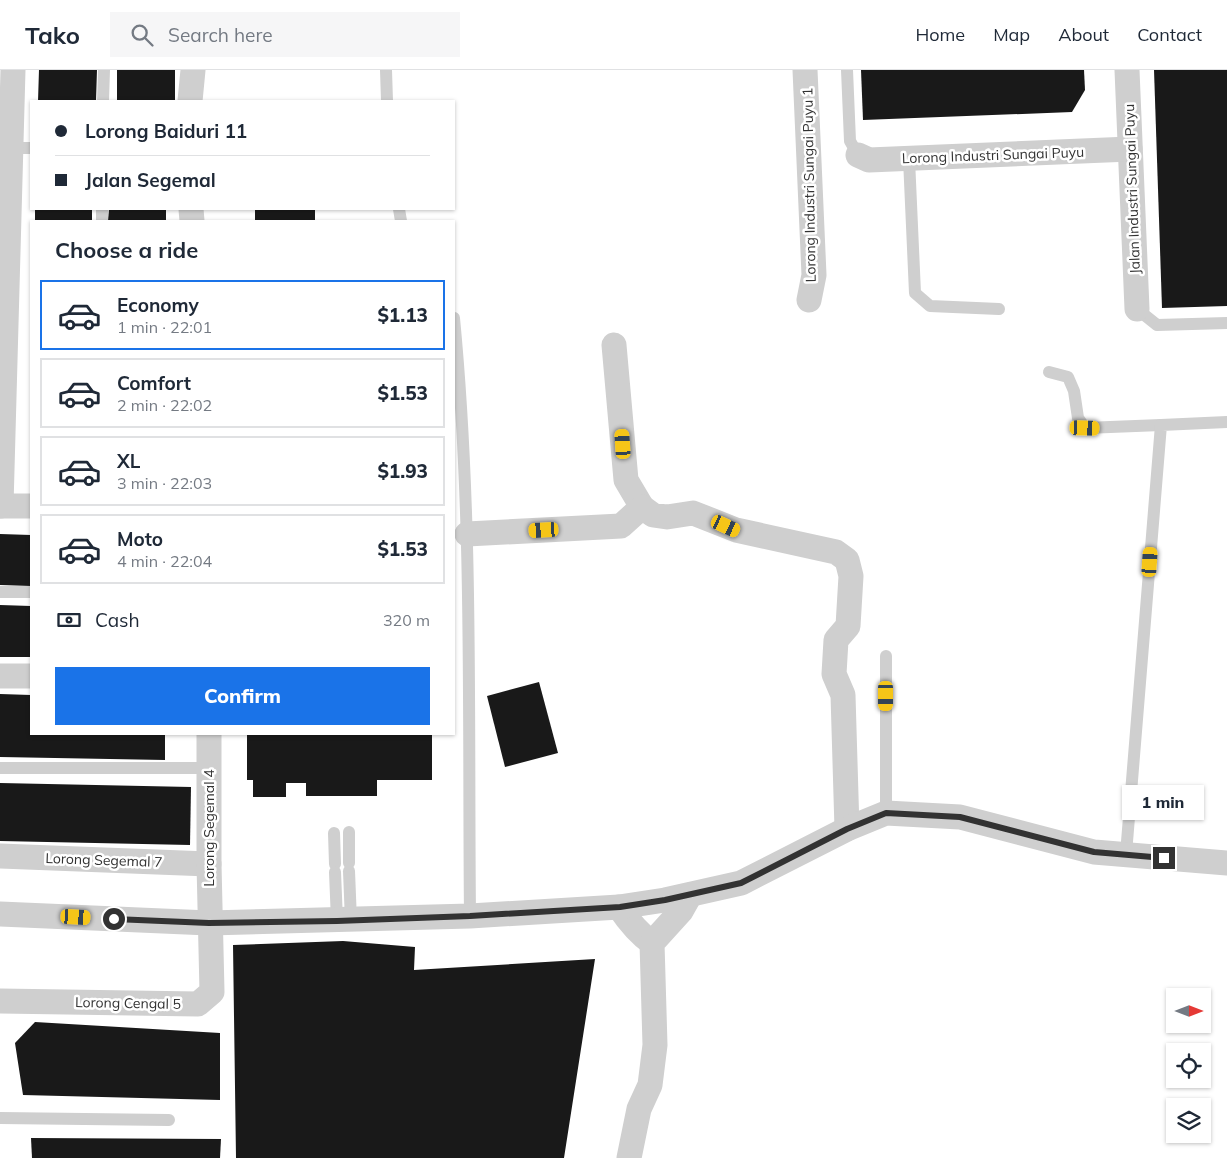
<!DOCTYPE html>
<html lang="en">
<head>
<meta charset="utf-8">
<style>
	body { margin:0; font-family:Mulish,sans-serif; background:#f6f6f7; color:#1f2937; height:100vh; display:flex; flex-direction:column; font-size:19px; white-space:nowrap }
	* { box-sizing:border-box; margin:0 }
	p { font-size:16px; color:#747a83 }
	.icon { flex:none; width:28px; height:28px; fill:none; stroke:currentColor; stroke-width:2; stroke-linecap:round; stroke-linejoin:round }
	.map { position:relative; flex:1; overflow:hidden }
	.side { position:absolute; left:30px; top:150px; width:425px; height:515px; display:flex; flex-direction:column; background:#fff; border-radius:0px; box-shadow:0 1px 4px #0004 }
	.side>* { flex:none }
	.banner { position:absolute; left:30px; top:30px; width:425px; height:110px; border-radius:0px; box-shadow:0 1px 4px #0004; display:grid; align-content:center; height:110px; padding:0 25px; background:#fff }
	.needle { width:32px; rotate:90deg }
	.buttons { position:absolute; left:1166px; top:918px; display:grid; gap:10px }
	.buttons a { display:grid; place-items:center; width:45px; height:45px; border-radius:0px; background:#fff; box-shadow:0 1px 4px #0004; font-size:25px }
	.end { position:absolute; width:22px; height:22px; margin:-11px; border:6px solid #323232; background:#fff; box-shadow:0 0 0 2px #fff }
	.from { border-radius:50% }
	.bubble { position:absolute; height:35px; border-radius:0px; background:#fff; box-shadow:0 1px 4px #0004; font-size:16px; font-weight:800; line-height:35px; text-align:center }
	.car { position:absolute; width:15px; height:30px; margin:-15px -8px; border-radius:6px; box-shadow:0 0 4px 1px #0007; background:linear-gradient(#f5c518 24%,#345 0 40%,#f5c518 0 76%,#345 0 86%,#f5c518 0) }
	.banner b { display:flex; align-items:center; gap:18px; height:48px; font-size:19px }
	.banner b+b { border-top:1px solid #e0e1e3 }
	.banner i { width:12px; height:12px; background:#1f2937 }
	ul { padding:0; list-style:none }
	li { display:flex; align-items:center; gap:15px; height:70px; margin:0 10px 8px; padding:0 15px; border:2px solid #e0e1e3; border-radius:0px }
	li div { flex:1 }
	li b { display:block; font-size:19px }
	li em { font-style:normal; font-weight:800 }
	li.active { border-color:#1a73e8 }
	li>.icon { width:45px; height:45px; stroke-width:1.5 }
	h2 { padding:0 25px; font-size:22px; line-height:60px }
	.pay { display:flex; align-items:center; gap:12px; height:55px; padding:0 25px; font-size:19px }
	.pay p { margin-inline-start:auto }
	.button { display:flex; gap:10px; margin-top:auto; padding:10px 25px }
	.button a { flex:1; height:58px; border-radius:0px; background:#1a73e8; color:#fff; font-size:20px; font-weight:800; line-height:58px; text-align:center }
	header { display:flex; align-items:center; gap:30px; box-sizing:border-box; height:70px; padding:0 25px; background:#fff; border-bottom:1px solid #e0e1e3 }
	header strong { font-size:24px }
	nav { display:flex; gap:28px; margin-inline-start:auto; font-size:18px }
	.search { width:350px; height:45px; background:#f6f6f7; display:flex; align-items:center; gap:12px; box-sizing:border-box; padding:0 18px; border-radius:0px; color:#747a83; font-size:19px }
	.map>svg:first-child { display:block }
	.building { fill:#191919 }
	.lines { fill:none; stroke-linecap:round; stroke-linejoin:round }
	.service { stroke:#cfcfcf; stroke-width:12 }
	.minor { stroke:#cfcfcf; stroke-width:25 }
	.route { stroke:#323232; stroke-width:6 }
	.labels { text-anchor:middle; stroke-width:5; stroke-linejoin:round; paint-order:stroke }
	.street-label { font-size:14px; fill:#323232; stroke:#fff }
</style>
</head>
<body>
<header>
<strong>Tako</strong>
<div class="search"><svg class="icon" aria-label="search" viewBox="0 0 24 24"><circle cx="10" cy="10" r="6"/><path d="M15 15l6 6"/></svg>Search here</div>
<nav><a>Home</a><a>Map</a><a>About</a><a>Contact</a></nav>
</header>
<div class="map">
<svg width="1227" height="1088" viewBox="0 0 1227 1088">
	<rect width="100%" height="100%" fill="#fff"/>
	<!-- building -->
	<g class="building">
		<polygon points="39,0 97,0 96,31 38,31"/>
		<rect x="117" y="0" width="58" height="31"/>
		<polygon points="861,0 1084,0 1085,20 1072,42 863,50"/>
		<polygon points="1154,0 1227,0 1227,236 1162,238"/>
		<rect x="35" y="139" width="57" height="12"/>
		<polygon points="109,139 166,139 166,151 108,151"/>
		<rect x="255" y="139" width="60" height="12"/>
		<polygon points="0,464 31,465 31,516 0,515"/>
		<polygon points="0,535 31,536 31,587 0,587"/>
		<polygon points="539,612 558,683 505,697 487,626"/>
		<polygon points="0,624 31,625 31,664 165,664 165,690 0,687"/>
		<polygon points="247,664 432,664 432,710 377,710 377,726 306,726 306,713 286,713 286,727 253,727 253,710 247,710"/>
		<polygon points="0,713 191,717 190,775 0,771"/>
		<polygon points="343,871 415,877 414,900 595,889 564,1088 236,1088 233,875"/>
		<polygon points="35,952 220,963 220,1030 23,1025 15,973"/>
		<polygon points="31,1068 221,1069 220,1088 32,1088"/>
	</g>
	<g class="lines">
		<!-- service -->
		<g class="service">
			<polyline points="386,0 387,31"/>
			<polyline points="847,0 850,71 858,85"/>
			<polyline points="103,31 104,0"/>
			<polyline points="11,78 31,78"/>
			<polyline points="909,89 915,223 930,236 999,239"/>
			<polyline points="399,139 401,151"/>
			<polyline points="102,151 102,139"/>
			<polyline points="1137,239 1157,255 1227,253"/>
			<path d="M454,248c19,198 14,399 16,598"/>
			<polyline points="1049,302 1068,307 1074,321 1078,348 1085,358 1161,355"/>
			<polyline points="0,522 31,522"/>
			<polyline points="886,586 886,743"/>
			<polyline points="0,698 209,698"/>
			<polyline points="349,762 349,793"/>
			<polyline points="334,763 335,794"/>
			<polyline points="1126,784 1161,355 1227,352"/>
			<polyline points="349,801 351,851"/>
			<polyline points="335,802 337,851"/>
			<polyline points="0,1048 169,1050"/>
		</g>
		<!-- minor -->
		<g class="minor">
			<polyline points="805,0 814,205 809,230"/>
			<polyline points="1127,0 1137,239"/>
			<polyline points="190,31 193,0"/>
			<polyline points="858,85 869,90 1130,79"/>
			<polyline points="191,139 192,151"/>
			<polyline points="614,275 626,410 642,437"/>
			<polyline points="0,436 31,436"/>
			<polyline points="1,436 13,0"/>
			<polyline points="467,464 621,456 642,437 653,445 667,447 693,443 736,460 836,482 847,490 851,506 848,556 836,570 834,604 843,625 847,759"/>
			<polyline points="0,606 31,606"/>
			<polyline points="0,786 209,794"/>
			<path d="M619,837c10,15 19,26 33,36"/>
			<polyline points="0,844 209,853 470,846 619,837 665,830 741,813 847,759 886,743 960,747 1094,782 1227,793"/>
			<polyline points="0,931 198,934 212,922 209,794 209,664"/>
			<polyline points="629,1088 639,1039 650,1015 655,975 652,873 681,841 690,825"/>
		</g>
	</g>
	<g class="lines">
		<!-- route -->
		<polyline class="route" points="114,849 209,853 337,851 470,846 620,837 665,830 741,813 847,759 886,743 960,747 1094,782 1164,788"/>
	</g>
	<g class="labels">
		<!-- street labels -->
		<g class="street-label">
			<text transform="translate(993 85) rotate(-2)" y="5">Lorong Industri Sungai Puyu</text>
			<text transform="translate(809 115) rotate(-91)" y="5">Lorong Industri Sungai Puyu 1</text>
			<text transform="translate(1132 119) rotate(-92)" y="5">Jalan Industri Sungai Puyu</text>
			<text transform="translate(209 758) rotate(-90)" y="5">Lorong Segemal 4</text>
			<text transform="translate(104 790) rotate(2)" y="5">Lorong Segemal 7</text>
			<text transform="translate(128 933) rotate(1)" y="5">Lorong Cengal 5</text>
		</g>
	</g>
</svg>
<div class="buttons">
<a><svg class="needle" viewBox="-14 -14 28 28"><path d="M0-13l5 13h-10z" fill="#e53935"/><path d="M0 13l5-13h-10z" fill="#747a83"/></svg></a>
<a><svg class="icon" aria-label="locate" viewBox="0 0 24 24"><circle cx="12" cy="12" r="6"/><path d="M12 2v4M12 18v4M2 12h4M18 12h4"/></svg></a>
<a><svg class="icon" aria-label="layers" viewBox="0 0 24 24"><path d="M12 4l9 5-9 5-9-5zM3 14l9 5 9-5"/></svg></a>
</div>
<i class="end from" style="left:114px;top:849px"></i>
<i class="end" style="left:1164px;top:788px"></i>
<div class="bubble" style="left:1122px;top:715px;width:82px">1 min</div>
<i class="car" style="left:1085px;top:358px;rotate:92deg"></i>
<i class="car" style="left:623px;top:374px;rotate:356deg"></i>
<i class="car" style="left:726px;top:456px;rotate:115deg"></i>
<i class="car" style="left:544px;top:460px;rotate:267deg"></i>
<i class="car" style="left:1150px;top:492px;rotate:4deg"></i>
<i class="car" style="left:886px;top:626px;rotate:180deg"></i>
<i class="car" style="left:76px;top:847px;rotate:93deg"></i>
<div class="banner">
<b><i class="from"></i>Lorong Baiduri 11</b>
<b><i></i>Jalan Segemal</b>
</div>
<section class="side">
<h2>Choose a ride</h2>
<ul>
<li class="active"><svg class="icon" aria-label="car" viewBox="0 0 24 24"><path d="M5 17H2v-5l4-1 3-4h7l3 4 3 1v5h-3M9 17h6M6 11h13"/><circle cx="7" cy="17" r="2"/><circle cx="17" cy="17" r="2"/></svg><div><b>Economy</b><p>1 min · 22:01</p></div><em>$1.13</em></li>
<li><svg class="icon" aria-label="car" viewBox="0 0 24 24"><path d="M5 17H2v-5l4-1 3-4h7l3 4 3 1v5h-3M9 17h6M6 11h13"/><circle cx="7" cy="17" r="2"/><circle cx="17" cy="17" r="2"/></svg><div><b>Comfort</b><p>2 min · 22:02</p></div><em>$1.53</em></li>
<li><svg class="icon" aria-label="car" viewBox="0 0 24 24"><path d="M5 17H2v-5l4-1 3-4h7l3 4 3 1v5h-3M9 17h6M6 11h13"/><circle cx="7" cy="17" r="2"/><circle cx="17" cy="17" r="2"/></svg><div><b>XL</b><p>3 min · 22:03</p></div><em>$1.93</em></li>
<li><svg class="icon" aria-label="car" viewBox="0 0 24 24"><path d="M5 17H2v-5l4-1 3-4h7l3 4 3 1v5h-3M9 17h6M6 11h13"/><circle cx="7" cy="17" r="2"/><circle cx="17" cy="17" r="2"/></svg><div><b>Moto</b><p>4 min · 22:04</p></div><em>$1.53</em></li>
</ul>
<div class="pay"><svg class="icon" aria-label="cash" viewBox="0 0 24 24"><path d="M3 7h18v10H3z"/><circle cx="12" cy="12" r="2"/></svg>Cash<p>320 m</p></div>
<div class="button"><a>Confirm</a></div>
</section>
</div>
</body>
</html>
